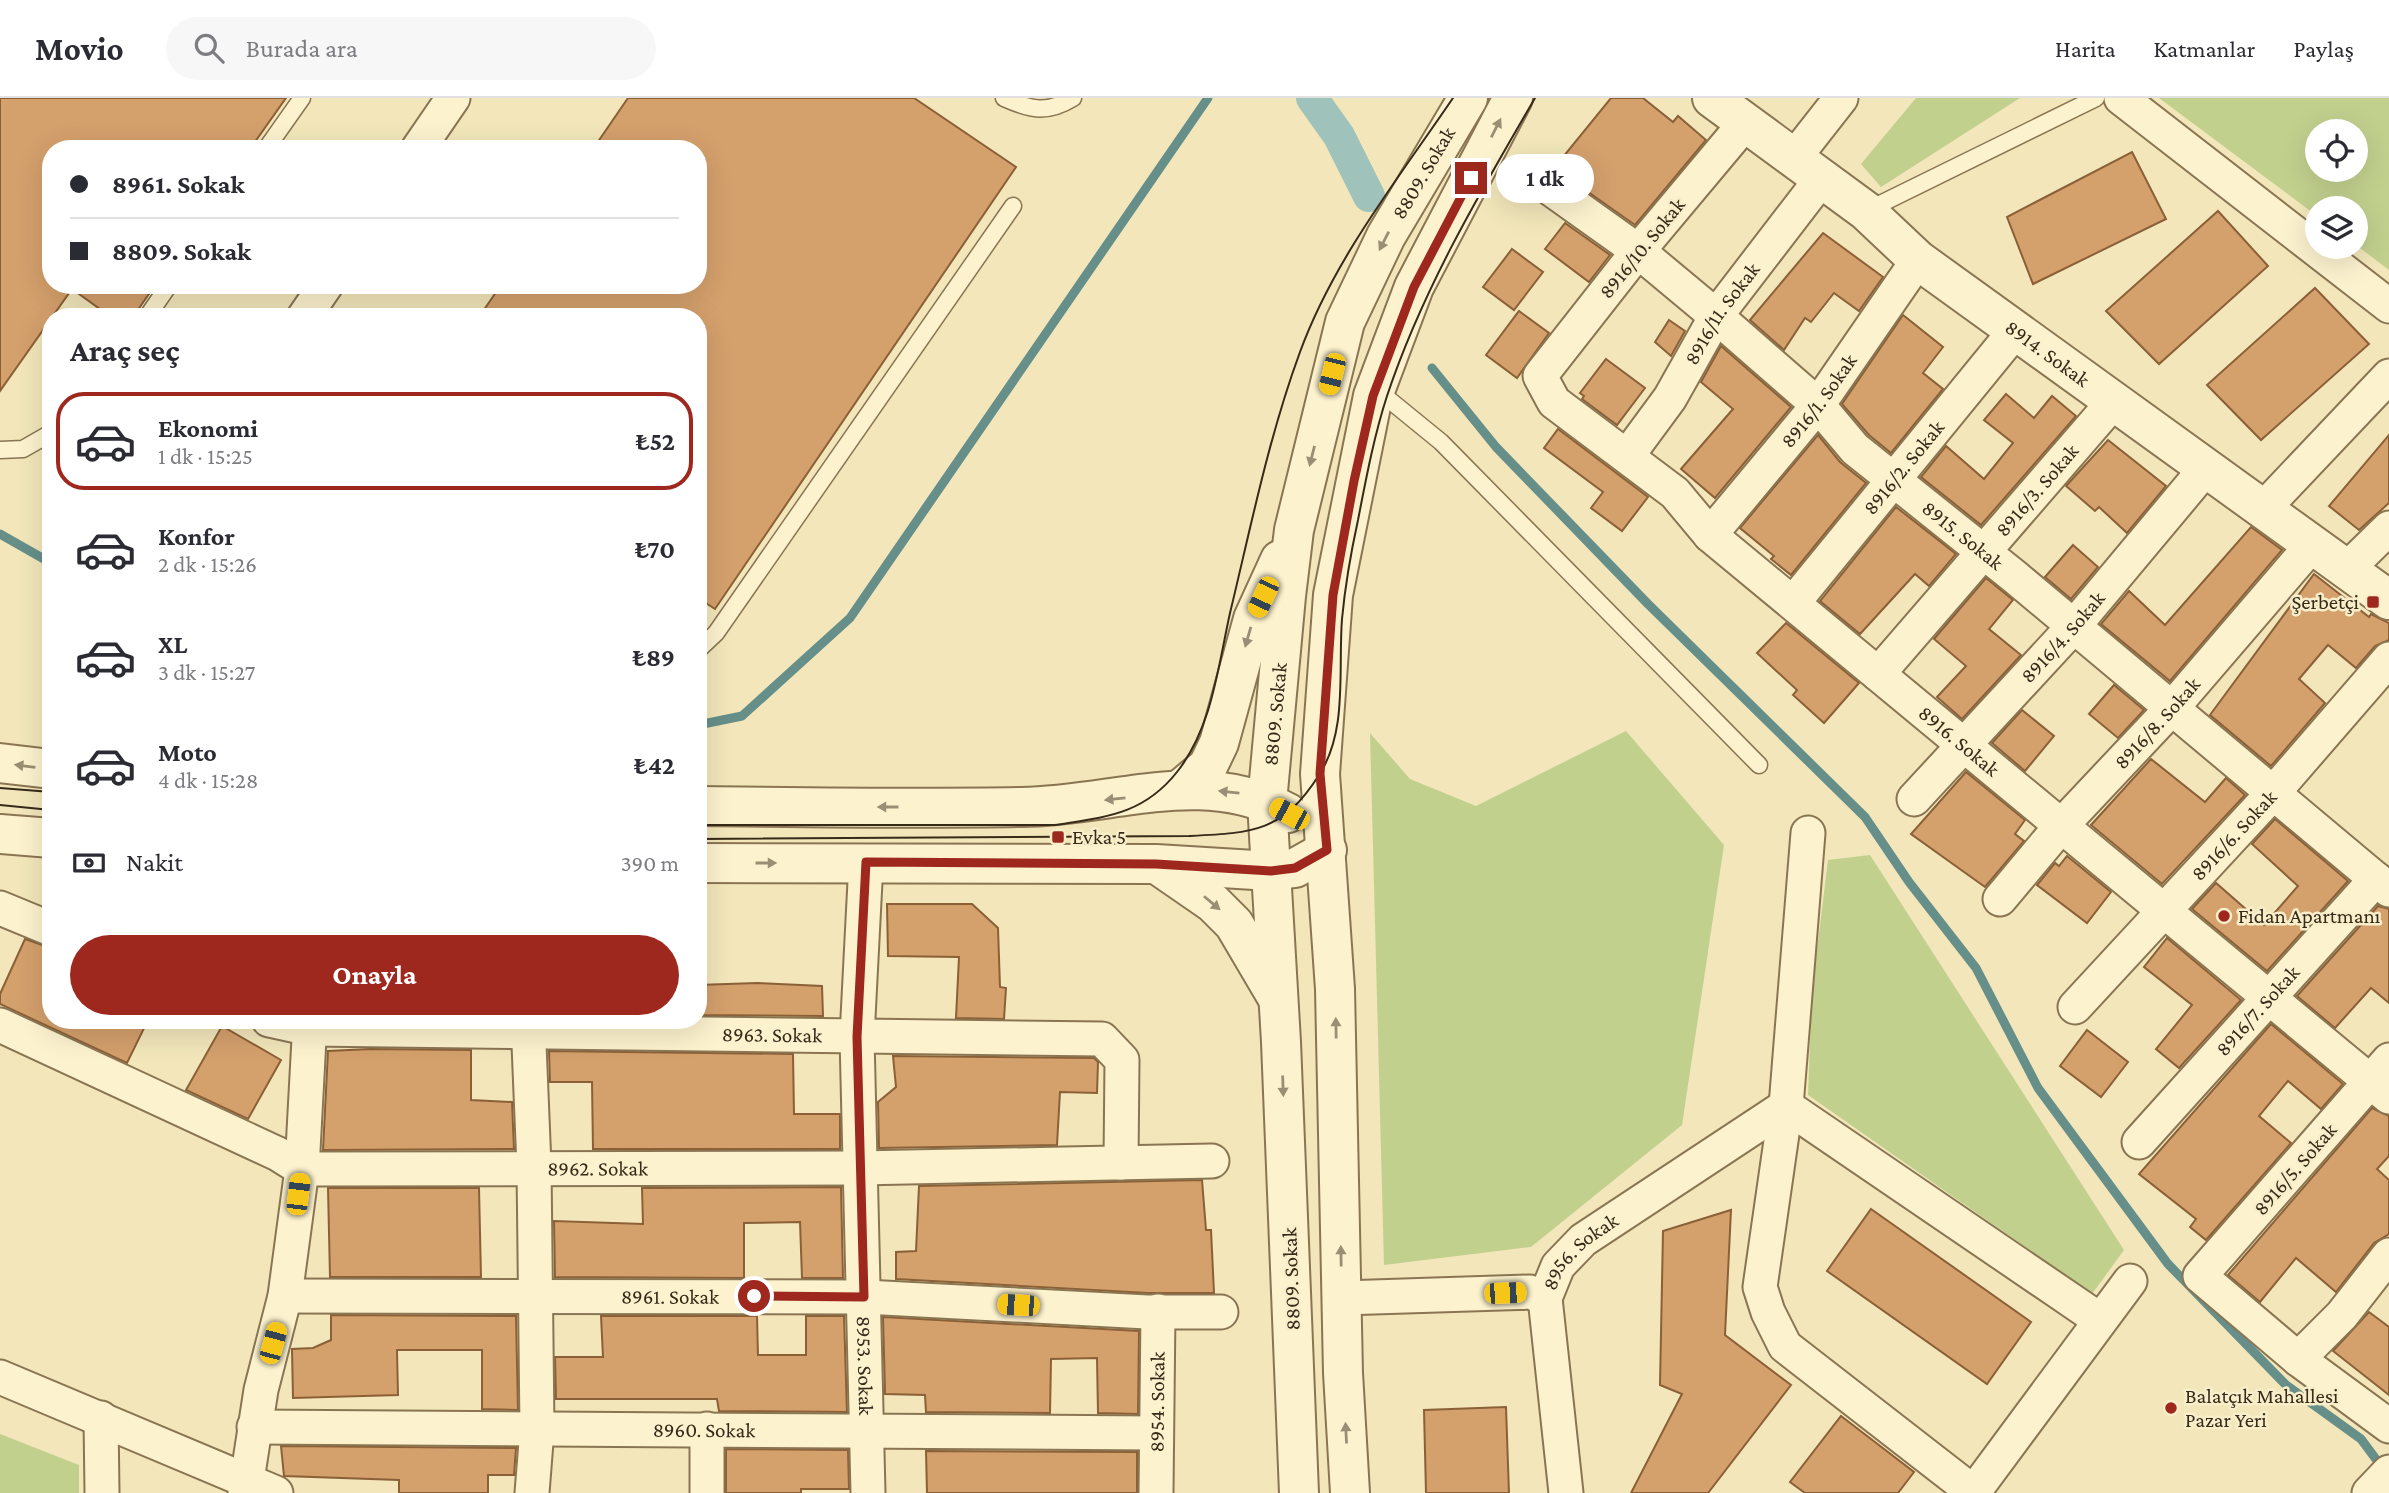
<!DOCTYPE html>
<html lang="tr">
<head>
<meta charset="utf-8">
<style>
	body { margin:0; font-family:"Crimson Pro",serif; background:#f7f7f7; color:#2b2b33; height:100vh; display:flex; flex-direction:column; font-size:26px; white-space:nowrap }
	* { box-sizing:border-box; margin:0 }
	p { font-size:23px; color:#7c7c81 }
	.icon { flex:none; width:38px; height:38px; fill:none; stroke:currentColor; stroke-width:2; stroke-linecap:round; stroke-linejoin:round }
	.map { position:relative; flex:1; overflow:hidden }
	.side { position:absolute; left:42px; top:210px; width:665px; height:721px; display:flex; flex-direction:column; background:#fff; border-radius:28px; box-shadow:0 7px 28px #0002 }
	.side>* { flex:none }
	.top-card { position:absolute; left:42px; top:42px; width:665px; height:154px; border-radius:28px; box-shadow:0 7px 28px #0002; display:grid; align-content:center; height:154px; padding:0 28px; background:#fff }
	.tools { position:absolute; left:2305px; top:21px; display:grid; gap:14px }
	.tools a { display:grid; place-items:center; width:63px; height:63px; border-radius:50%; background:#fff; box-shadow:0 7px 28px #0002; font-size:35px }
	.end { position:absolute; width:32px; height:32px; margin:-16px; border:9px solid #9e281e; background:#fff; box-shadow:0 0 0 4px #fff }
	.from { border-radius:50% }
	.bubble { position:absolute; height:49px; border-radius:24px; background:#fff; box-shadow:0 7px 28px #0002; font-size:23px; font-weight:700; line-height:49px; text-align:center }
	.car { position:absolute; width:21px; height:42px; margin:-21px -10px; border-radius:9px; box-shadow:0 0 5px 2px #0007; background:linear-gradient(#f5c518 24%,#345 0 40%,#f5c518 0 76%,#345 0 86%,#f5c518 0) }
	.top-card b { display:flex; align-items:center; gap:24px; height:66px; font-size:26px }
	.top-card b+b { border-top:2px solid #e1e1e2 }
	.top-card i { width:18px; height:18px; background:#2b2b33 }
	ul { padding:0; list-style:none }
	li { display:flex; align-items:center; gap:21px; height:98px; margin:0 14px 10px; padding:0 14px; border:4px solid transparent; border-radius:28px }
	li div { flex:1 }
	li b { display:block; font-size:26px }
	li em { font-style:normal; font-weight:700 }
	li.current { border-color:#9e281e }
	li>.icon { width:63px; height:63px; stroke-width:1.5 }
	h2 { padding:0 28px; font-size:32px; line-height:84px }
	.pay { display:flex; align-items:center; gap:18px; height:77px; padding:0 28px; font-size:26px }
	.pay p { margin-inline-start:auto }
	.button { display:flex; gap:14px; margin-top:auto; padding:14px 28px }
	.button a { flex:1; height:80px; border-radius:42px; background:#9e281e; color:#fff; font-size:28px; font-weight:700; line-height:80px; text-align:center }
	header { display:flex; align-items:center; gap:42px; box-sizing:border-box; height:98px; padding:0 35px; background:#fff; border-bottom:2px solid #e1e1e2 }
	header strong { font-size:33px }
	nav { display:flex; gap:38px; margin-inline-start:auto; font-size:24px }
	.search { width:490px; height:63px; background:#f7f7f7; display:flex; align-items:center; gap:18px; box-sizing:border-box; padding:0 24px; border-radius:38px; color:#7c7c81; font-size:26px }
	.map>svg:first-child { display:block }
	.green { fill:#c2d08e; fill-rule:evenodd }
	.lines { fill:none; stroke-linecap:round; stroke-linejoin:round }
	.stream { stroke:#668f89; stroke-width:9 }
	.canal { stroke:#9fc2ba; stroke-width:32 }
	.building { fill:#d4a06c; stroke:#8b6037; stroke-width:2 }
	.service-casing { stroke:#8a7553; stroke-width:19 }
	.minor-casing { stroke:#8a7553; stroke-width:37 }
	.tertiary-casing { stroke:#8a7553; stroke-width:42 }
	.service { stroke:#fcf2ce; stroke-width:16 }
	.minor { stroke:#fcf2ce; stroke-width:33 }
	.tertiary { stroke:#fcf2ce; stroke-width:38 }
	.tram { stroke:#372a19; stroke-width:2 }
	.oneway { fill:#9a8e74 }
	.route { stroke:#9e281e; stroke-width:9 }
	.poi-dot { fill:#9e281e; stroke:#f8efca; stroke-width:2.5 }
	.labels { text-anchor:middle; stroke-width:5; stroke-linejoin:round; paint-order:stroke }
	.street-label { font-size:21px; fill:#372a19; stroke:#f8efca }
	.poi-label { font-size:21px; fill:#372a19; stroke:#f8efca; text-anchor:start }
</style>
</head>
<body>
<header>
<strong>Movio</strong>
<div class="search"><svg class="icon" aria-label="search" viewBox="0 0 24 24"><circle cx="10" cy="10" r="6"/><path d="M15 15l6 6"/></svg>Burada ara</div>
<nav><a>Harita</a><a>Katmanlar</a><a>Paylaş</a></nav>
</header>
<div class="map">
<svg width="2389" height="1395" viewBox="0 0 2389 1395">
	<rect width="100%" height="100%" fill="#f2e6ba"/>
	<!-- green -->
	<g class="green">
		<polygon points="1916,0 2020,0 1881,89 1861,66"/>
		<path d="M2159,0h230v172l-33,-25v-37h-39v8zM2317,33h39v39h-39z"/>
		<polygon points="1626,633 1724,747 1682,1027 1531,1149 1384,1167 1370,635 1410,681 1476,708"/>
		<polygon points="1870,757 2124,1152 2092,1196 1808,997 1812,893 1828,762"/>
		<polygon points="0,1336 79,1367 79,1395 0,1395"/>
	</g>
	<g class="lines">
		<!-- stream -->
		<g class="stream">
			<polyline points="1432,270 1496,349 1648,506 1865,719 1909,784 1976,870 2038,990 2168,1166 2286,1287 2361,1341 2384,1372"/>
			<polyline points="0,436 51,465"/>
			<polyline points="698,627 742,618 850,520 1208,0"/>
		</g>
		<!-- canal -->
		<polyline class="canal" points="1312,0 1339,38 1369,98"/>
	</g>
	<!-- building -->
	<g class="building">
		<polygon points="0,0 286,0 250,51 51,51 51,187 155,187 133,219 111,219 72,191 0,293"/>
		<polygon points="628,0 914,0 1016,69 715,511 698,500 698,219 479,219 501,187 698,187 698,51 593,51"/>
		<polygon points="1611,0 1643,0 1673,24 1678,18 1706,42 1635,127 1554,70"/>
		<polygon points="2132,54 2166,121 2033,186 2007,119"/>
		<polygon points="2218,113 2268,168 2159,266 2106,213"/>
		<polygon points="1565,125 1610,157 1589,184 1545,151"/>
		<polygon points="1823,135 1883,179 1859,213 1834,195 1811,224 1805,220 1784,252 1750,222"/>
		<polygon points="1512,151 1543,174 1514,212 1483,189"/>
		<polygon points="2315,190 2369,246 2261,342 2207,287"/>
		<polygon points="1519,213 1549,235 1517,280 1486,257"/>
		<polygon points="1903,217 1943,249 1923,275 1943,291 1891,355 1869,337 1842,306"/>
		<polygon points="1669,222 1685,233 1671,258 1655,244"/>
		<polygon points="1721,248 1791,309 1715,400 1681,371 1733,311 1701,284"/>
		<polygon points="1606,261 1645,290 1617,327 1582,301 1584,298 1580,295"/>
		<polygon points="2006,296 2034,320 2052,298 2076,318 1981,427 1921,379 1946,348 1984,381 2013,345 1984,322"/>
		<polygon points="1558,331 1648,399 1622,433 1591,410 1603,394 1544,350"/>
		<polygon points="1818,337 1840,364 1866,385 1791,477 1771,461 1774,458 1740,430"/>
		<polygon points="2389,337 2389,405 2359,432 2329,408"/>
		<polygon points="2108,342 2166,388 2127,435 2099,409 2095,413 2066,388"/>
		<polygon points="1896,409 1956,456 1929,488 1915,476 1860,536 1820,503"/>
		<polygon points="2251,429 2282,452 2170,583 2101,526 2129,493 2165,527"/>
		<polygon points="2073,447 2098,469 2071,501 2045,479"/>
		<polygon points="2314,476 2369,519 2371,516 2389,525 2389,542 2375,548 2356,570 2328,547 2299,581 2325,605 2271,668 2210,617"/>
		<polygon points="1986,480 2013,502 1989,531 2021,557 1962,621 1937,599 1966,568 1934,541"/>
		<polygon points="1786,525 1859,585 1824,625 1793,597 1797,592 1757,555"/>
		<polygon points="2114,587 2144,612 2118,640 2089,616"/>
		<polygon points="2022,612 2054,638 2025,673 1992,645"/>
		<polygon points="2151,661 2205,704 2226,680 2245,697 2162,786 2091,727"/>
		<polygon points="1966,674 2025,722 2015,736 2024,743 1985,789 1911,736"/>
		<polygon points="2275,721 2348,783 2267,873 2192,811 2216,785 2264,827 2298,788 2252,746"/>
		<polygon points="2067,758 2111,794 2087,825 2037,787 2055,765 2059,768"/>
		<polygon points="887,806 972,806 998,830 1000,889 1006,890 1004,921 956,920 959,859 888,858"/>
		<polygon points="2378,808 2389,811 2389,905 2371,890 2335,930 2297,898"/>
		<polygon points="2167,840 2241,902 2179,970 2156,951 2192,907 2144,869"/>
		<polygon points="25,841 51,850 51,922 148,922 127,965 0,906 0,896"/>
		<polygon points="757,885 822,888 823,918 698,917 698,887"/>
		<polygon points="2271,926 2343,986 2321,1011 2288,983 2259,1018 2291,1045 2206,1142 2190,1129 2196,1121 2139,1076"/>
		<polygon points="222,928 281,962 248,1021 186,992"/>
		<polygon points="2087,932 2128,964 2101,999 2060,968"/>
		<polygon points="370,951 471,952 471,1002 512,1004 514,1051 323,1052 328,953"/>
		<polygon points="549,953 793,956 794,1016 840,1016 840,1051 593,1051 592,984 550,984"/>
		<polygon points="893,958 1094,960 1098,964 1097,995 1060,994 1057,1047 879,1050 878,1004 896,989"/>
		<polygon points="2372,1010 2389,1018 2389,1058 2377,1071 2389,1082 2389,1136 2374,1145 2336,1194 2296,1160 2260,1204 2228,1177"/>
		<polygon points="1202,1082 1206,1132 1211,1132 1214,1195 1148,1195 896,1181 896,1154 916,1153 919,1088"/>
		<polygon points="841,1089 843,1180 802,1180 800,1124 744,1125 744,1180 555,1179 554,1123 643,1126 642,1090"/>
		<polygon points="328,1090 479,1090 481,1179 330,1179"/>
		<polygon points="1871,1111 2031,1224 1987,1286 1827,1173"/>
		<polygon points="1731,1112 1725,1237 1791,1287 1708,1395 1631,1395 1682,1296 1660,1287 1663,1133"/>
		<polygon points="2369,1214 2389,1229 2389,1297 2333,1253"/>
		<polygon points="331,1217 516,1218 518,1312 482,1311 482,1252 397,1252 398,1297 293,1300 292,1251 313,1250 331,1242"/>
		<polygon points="601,1218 757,1218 758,1257 806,1257 806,1218 844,1218 847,1314 719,1313 717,1301 556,1301 555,1259 603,1259"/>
		<polygon points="883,1219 1139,1233 1138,1316 1098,1315 1097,1260 1051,1261 1050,1315 926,1314 925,1297 885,1296"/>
		<polygon points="1506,1309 1509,1395 1426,1395 1424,1312"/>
		<polygon points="1841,1318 1914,1374 1898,1395 1805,1395 1790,1384"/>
		<polygon points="281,1348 516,1350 514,1377 488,1377 488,1395 399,1395 399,1382 284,1378"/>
		<polygon points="726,1351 848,1352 849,1391 801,1391 801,1395 726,1395"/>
		<polygon points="926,1353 1137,1354 1137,1395 927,1395"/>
	</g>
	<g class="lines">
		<defs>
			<g id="service">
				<path d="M1004,0c27,12 43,16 69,0"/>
				<polyline points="266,51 302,0"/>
				<polyline points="1866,113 2096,0"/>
				<polyline points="147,219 169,187"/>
				<polyline points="1373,298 1387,300 1441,344 1759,667"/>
				<polyline points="0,352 23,351 51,335"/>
				<polyline points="698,552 716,535 1013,108"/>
			</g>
			<g id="minor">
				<polyline points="2121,0 2389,208"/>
				<path id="s1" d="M1746,24l-108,129 -98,125 14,26 121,91 35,42 679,562"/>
				<polyline points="418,51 453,0"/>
				<polyline points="1794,60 1841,0"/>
				<path id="s2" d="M1540,83l98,70 78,65 102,89 37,44 160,128 374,313"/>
				<polyline points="304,219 326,187"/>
				<path id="s3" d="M1628,357l42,-57 46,-82 106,-138"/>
				<polyline points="2263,411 2389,278"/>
				<path id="s4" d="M1710,437l108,-130 100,-145"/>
				<polyline points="2345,473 2389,430"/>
				<path id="s5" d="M1793,505l222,-272"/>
				<path id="s6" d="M1878,576l237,-274"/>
				<path id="s7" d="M1914,701l160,-173 132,-158"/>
				<polyline points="1808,735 1786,1008 1760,1189 1768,1214 1785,1248 1973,1394"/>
				<path id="s8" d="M866,764l-9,175 11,456"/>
				<path id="s9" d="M2000,801l61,-73 111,-118 139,-162"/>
				<polyline points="0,810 51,831"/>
				<path id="s10" d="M2075,909l198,-214 116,-134"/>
				<path id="s11" d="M269,922l41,9 792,10 20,21 -1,103"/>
				<polyline points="528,922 534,1068 537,1331 532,1395"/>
				<polyline points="0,927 278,1056 302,1071 310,922"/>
				<polyline points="2389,962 2200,1178 2298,1261 2389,1328"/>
				<path id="s12" d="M2139,1044l237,-263"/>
				<path id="s13" d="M285,1198l580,1 282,15h74"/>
				<polyline points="1342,1200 1530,1194 1545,1200"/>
				<polyline points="2298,1261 2342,1217 2389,1157"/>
				<polyline points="0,1279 276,1395"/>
				<polyline points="101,1320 102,1395"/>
				<path id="s14" d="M254,1329l901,6"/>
				<path id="s15" d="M245,1395l16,-103 24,-94 17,-127 557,-1 353,-7"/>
				<polyline points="707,1395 707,1331"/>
				<path id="s16" d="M1156,1395l2,-182"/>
				<path id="s17" d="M1566,1395l-21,-195 13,-32 25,-26 203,-134 314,214"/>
				<polyline points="1973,1395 2130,1183"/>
				<polyline points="2369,1395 2389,1374"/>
			</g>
			<g id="tertiary">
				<path id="s18" d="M1712,0l154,113 52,49 471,340"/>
				<polyline points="0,665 51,671"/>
				<polyline points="1182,690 1208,668 1219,645 1253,521 1280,462"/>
				<path d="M698,708c108,1 216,3 324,1 93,-1 180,-41 266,6"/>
				<polyline points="0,736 51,740"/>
				<polyline points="698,765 1156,766 1271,773 1295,770 1327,752"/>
				<polyline points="1158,767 1213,805 1234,826 1277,899"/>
				<path id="s19" d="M1299,1395l-18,-451 -14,-240 19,-206 8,-66 51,-208 41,-86 82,-138"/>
				<polyline points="1350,1395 1343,1275 1335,891 1320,676 1333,497 1373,298 1414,189 1513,0"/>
			</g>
		</defs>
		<!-- service casing -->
		<use href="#service" class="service-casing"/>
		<!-- minor casing -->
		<use href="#minor" class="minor-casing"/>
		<!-- tertiary casing -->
		<use href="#tertiary" class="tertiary-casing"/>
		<!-- service -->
		<use href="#service" class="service"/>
		<!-- minor -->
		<use href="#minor" class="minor"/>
		<!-- tertiary -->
		<use href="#tertiary" class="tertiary"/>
		<!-- tram -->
		<g class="tram">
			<polyline points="0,690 51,694"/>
			<polyline points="0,707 51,712"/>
			<path d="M698,727h357c50,-8 88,-10 122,-53 35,-44 41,-105 53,-159 21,-87 39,-177 70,-261 34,-93 98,-173 153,-254"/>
			<path d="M698,741l491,-3c64,-3 94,-4 130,-61 29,-44 19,-105 23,-156 3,-32 9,-67 16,-99 8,-41 16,-84 29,-124 35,-105 92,-202 148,-298"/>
		</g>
	</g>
	<!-- one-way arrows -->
	<defs><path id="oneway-solid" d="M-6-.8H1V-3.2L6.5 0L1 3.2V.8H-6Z" transform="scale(1.75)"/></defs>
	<g class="oneway">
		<use href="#oneway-solid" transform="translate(1496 30) rotate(-63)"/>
		<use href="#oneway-solid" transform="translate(1384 143) rotate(117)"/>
		<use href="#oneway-solid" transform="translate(1312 358) rotate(104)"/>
		<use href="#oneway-solid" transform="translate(1248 539) rotate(106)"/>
		<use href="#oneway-solid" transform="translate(25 668) rotate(-173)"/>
		<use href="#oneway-solid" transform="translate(1229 694) rotate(-174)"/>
		<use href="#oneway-solid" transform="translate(1115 701) rotate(174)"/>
		<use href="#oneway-solid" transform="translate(888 709) rotate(-180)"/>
		<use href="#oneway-solid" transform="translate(766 765)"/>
		<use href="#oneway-solid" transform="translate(1212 805) rotate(40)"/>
		<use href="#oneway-solid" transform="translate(1336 930) rotate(-91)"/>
		<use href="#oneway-solid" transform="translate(1283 988) rotate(88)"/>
		<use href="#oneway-solid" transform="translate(1341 1158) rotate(-91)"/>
		<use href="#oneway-solid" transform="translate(1346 1335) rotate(-93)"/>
	</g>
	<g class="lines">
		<!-- route -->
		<polyline class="route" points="754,1198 864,1199 857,939 866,764 1156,766 1271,773 1295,770 1327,752 1320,676 1333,497 1354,383 1373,298 1414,189 1471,80"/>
	</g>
	<!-- markers -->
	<g class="poi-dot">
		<rect x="2366" y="497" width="14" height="14" rx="3.5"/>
		<rect x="1051" y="732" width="14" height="14" rx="3.5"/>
		<circle cx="2224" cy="818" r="7"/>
		<circle cx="2171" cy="1310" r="7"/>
	</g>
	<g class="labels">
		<!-- street labels -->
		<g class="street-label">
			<text dy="7" stroke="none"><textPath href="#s19" startOffset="1348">8809. Sokak</textPath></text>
			<text transform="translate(1642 150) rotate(-51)" y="7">8916/10. Sokak</text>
			<text dy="7" stroke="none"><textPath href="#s3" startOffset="170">8916/11. Sokak</textPath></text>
			<text dy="7" stroke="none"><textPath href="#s18" startOffset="422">8914. Sokak</textPath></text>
			<text dy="7" stroke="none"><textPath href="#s4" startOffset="173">8916/1. Sokak</textPath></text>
			<text dy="7" stroke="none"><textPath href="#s5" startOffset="175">8916/2. Sokak</textPath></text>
			<text dy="7" stroke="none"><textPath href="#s6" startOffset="243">8916/3. Sokak</textPath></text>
			<text dy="7" stroke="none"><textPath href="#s2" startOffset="553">8915. Sokak</textPath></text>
			<text dy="7" stroke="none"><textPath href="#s7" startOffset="220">8916/4. Sokak</textPath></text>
			<text dy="7" stroke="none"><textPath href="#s19" startOffset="780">8809. Sokak</textPath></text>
			<text dy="7" stroke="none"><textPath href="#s9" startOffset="236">8916/8. Sokak</textPath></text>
			<text dy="7" stroke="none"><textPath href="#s1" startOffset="886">8916. Sokak</textPath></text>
			<text dy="7" stroke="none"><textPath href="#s10" startOffset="234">8916/6. Sokak</textPath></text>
			<text dy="7" stroke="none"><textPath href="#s12" startOffset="177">8916/7. Sokak</textPath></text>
			<text dy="7" stroke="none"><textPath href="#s11" startOffset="504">8963. Sokak</textPath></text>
			<text dy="7" stroke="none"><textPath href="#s15" startOffset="625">8962. Sokak</textPath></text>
			<text transform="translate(2295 1071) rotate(-49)" y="7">8916/5. Sokak</text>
			<text dy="7" stroke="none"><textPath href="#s17" startOffset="256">8956. Sokak</textPath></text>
			<text transform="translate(1291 1181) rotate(-92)" y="7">8809. Sokak</text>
			<text dy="7" stroke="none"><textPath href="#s13" startOffset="385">8961. Sokak</textPath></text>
			<text dy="7" stroke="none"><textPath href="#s8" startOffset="504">8953. Sokak</textPath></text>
			<text dy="7" stroke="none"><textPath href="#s16" startOffset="91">8954. Sokak</textPath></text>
			<text dy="7" stroke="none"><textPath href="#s14" startOffset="450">8960. Sokak</textPath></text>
		</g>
		<!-- poi labels -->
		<g class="poi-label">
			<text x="2359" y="511" text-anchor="end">Şerbetçi</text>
			<text x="1072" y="746">Evka 5</text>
			<text x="2238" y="825">Fidan Apartmanı</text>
			<text x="2185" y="1305">Balatçık Mahallesi<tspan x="2185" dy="24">Pazar Yeri</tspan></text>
		</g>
	</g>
</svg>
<div class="tools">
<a><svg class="icon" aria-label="locate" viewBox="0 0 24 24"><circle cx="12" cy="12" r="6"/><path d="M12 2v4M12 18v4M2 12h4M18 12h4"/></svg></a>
<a><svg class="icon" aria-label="layers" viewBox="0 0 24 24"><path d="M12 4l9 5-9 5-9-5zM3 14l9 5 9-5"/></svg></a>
</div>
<i class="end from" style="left:754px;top:1198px"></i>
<i class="end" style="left:1471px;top:80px"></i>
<div class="bubble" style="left:1496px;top:56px;width:98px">1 dk</div>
<i class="car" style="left:1332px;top:276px;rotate:194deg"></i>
<i class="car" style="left:1263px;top:499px;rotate:205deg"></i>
<i class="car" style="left:1289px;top:716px;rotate:298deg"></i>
<i class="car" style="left:298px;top:1096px;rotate:7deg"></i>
<i class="car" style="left:1505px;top:1195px;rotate:88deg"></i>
<i class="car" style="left:1018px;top:1207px;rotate:273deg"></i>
<i class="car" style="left:273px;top:1245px;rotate:15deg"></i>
<div class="top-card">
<b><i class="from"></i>8961. Sokak</b>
<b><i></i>8809. Sokak</b>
</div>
<section class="side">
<h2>Araç seç</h2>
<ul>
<li class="current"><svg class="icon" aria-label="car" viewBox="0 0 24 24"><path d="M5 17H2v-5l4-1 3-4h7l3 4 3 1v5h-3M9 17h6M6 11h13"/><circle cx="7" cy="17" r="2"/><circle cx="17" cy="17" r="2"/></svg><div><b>Ekonomi</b><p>1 dk · 15:25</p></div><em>₺52</em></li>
<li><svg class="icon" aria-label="car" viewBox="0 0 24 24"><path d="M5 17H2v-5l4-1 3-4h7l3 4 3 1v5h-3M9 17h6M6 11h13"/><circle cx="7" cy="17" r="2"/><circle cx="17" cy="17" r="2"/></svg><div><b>Konfor</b><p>2 dk · 15:26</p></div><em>₺70</em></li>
<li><svg class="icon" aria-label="car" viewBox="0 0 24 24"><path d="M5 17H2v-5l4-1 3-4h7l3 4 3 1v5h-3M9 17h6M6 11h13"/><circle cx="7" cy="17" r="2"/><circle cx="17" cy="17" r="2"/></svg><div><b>XL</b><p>3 dk · 15:27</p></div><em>₺89</em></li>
<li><svg class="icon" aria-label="car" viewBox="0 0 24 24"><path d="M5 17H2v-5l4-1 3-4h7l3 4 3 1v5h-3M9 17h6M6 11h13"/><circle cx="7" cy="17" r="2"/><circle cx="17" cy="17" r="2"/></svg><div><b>Moto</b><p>4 dk · 15:28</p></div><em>₺42</em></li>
</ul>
<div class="pay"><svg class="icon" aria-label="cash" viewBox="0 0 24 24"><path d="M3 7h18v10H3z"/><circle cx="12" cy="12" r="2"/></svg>Nakit<p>390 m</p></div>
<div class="button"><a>Onayla</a></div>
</section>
</div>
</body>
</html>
